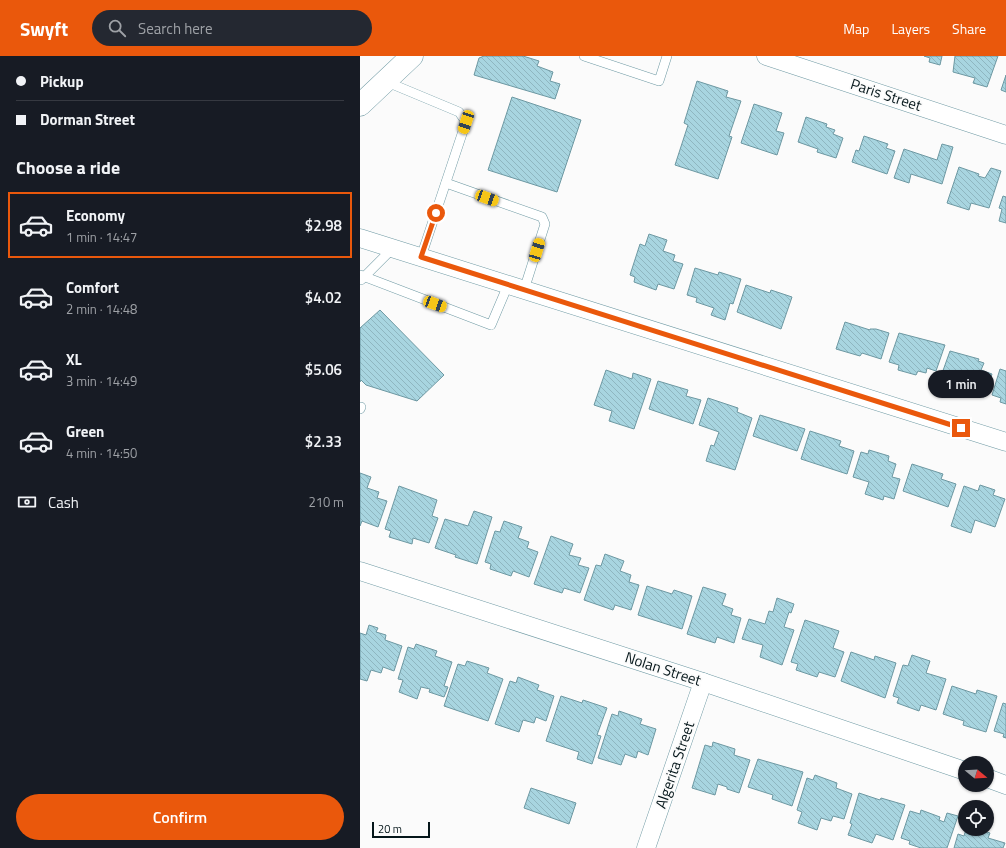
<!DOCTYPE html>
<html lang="en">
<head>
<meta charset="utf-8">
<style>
	body { margin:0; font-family:"Titillium Web",sans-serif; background:#242831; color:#f1f3f6; height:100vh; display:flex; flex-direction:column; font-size:15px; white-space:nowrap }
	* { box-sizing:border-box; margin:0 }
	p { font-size:13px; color:#9ea1a6 }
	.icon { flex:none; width:22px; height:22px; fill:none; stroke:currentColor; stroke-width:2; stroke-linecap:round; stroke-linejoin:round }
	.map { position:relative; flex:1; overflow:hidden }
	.side { display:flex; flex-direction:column; background:#171b24; width:360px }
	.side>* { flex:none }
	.guide { display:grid; align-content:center; height:88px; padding:0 16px; background:#171b24 }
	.needle { width:26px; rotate:108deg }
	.controls { position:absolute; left:598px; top:700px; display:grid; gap:8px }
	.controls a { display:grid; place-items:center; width:36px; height:36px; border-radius:50%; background:#171b24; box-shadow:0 1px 3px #0004; font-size:20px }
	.scale { position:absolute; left:12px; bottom:10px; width:58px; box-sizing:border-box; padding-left:4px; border:2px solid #05161a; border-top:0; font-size:11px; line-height:14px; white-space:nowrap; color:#05161a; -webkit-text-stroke:3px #fbfbfb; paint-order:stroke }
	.end { position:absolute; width:18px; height:18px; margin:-9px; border:5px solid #ea580c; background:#fff; box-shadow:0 0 0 2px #fff }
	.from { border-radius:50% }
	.bubble { position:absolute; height:28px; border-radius:14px; background:#171b24; box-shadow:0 1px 3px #0004; font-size:13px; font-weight:600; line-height:28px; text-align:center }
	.car { position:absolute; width:12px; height:24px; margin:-12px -6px; border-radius:5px; box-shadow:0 0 3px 1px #0007; background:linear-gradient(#f5c518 24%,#345 0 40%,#f5c518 0 76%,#345 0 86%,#f5c518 0) }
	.guide b { display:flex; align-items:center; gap:14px; height:38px; font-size:15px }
	.guide b+b { border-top:1px solid #363941 }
	.guide i { width:10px; height:10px; background:#f1f3f6 }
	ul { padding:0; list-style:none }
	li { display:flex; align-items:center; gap:12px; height:66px; margin:0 8px 6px; padding:0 8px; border:2px solid transparent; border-radius:0px }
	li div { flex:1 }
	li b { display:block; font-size:15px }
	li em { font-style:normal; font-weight:600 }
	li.on { border-color:#ea580c }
	li>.icon { width:36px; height:36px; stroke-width:1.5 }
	h2 { padding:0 16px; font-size:18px; line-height:48px }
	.pay { display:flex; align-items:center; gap:10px; height:44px; padding:0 16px; font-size:15px }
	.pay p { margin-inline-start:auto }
	.primary-button { display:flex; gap:8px; margin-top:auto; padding:8px 16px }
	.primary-button a { flex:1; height:46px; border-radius:24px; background:#ea580c; color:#fff; font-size:16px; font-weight:600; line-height:46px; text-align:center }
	header { display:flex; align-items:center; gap:24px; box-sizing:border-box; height:56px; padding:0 20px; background:#ea580c; color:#fff }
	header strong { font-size:19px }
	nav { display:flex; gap:22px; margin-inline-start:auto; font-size:14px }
	.search { width:280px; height:36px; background:#242831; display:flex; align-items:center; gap:10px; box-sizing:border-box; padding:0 14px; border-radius:22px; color:#9ea1a6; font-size:15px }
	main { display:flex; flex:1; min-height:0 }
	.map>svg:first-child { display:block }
	.building { fill:url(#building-back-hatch); stroke:#6d98a2 }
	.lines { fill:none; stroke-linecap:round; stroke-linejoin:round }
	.lane-casing { stroke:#6f9aa4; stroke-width:10 }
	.street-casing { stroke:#6f9aa4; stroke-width:19 }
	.primary-casing { stroke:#6f9aa4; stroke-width:23 }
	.lane { stroke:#fff; stroke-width:9 }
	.street { stroke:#fff; stroke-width:18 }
	.primary { stroke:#fff; stroke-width:22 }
	.route { stroke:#ea580c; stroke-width:5 }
	.labels { text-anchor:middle; stroke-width:3.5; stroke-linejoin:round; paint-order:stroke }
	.street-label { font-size:15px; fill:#05161a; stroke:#fbfbfb }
</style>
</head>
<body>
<header>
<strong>Swyft</strong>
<div class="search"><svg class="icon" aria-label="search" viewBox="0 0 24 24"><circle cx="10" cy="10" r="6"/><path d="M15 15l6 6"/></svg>Search here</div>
<nav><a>Map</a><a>Layers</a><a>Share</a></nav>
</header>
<main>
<section class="side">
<div class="guide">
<b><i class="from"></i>Pickup</b>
<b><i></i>Dorman Street</b>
</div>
<h2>Choose a ride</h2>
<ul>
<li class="on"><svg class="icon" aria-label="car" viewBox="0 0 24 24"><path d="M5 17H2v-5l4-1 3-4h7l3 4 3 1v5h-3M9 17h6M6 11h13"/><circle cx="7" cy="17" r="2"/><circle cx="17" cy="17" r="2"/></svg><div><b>Economy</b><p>1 min · 14:47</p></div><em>$2.98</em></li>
<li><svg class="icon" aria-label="car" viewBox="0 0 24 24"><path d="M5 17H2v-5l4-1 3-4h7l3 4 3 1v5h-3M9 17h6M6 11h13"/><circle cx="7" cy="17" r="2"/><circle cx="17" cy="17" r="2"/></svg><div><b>Comfort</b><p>2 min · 14:48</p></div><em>$4.02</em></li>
<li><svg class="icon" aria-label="car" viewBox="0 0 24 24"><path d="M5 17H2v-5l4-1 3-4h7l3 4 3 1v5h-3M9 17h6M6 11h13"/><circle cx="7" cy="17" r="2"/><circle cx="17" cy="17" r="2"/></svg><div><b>XL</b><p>3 min · 14:49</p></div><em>$5.06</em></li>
<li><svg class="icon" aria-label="car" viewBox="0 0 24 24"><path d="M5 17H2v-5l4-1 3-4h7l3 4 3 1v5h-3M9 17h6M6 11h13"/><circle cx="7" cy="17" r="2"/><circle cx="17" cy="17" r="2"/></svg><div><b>Green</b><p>4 min · 14:50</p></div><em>$2.33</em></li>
</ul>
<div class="pay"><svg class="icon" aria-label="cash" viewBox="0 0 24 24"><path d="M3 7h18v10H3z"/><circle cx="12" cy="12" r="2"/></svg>Cash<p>210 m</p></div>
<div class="primary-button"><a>Confirm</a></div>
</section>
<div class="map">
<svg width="646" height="792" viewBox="0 0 646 792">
	<defs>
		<pattern id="building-back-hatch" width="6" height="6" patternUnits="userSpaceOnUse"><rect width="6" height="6" fill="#a8d5e0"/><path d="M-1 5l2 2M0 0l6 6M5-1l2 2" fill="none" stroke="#8fb6c0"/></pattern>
	</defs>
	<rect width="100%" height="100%" fill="#fbfbfb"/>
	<!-- building -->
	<g class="building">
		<polygon points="124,0 163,0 179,5 177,10 193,16 190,25 200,28 195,43 114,19 119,2"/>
		<polygon points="564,0 582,0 580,9 569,6 570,2"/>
		<polygon points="595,0 638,0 627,31 613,27 615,22 593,16"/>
		<polygon points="646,19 646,36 641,34"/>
		<polygon points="337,25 368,35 366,41 381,45 369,80 372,81 358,123 315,109 328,69 324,67"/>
		<polygon points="152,41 221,64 197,136 128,114"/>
		<polygon points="394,48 422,57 416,75 424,77 417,99 381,87"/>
		<polygon points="446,61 467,68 466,71 475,74 473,78 483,82 476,102 457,96 458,93 438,86"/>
		<polygon points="504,80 528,88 526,92 535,95 527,118 492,106 496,94 499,95"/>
		<polygon points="582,88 593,91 582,128 551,118 549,127 534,122 544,93 577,104"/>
		<polygon points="599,111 619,118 618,120 625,122 631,112 641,115 629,152 611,147 609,154 587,147"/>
		<polygon points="643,140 646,141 646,167 639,165 642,153 639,152"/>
		<polygon points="289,178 307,184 303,195 315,199 313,205 323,208 314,233 298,228 296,234 274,226 275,221 270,219 280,188 285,190"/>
		<polygon points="335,212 358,219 359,216 381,223 373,248 370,247 365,264 351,259 354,252 336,246 337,242 327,239"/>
		<polygon points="386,229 410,237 411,234 432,241 421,273 377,256"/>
		<polygon points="20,254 84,319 57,345 6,329 1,324 0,326 0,272"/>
		<polygon points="485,266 510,274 510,273 516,273 529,277 521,303 502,297 500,300 476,293"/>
		<polygon points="539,277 585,289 576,315 567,312 566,317 558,315 556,319 538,314 539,309 529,306"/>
		<polygon points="590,295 619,303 618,305 624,307 621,314 632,318 624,341 601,333 601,330 580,323"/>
		<polygon points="640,313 646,315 646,348 640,346 641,342 632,339"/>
		<polygon points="246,314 272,323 273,317 291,323 274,373 249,365 252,355 234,349"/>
		<polygon points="298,325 328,334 326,340 341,344 333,368 289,353"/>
		<polygon points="348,342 378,352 377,356 392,362 375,414 346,405 351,389 354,390 359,376 339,369"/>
		<polygon points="400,359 445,373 437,395 393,380"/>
		<polygon points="450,375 481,385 479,390 494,395 487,418 441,403"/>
		<polygon points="509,394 529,400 528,405 536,408 532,421 540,423 534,443 524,440 523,444 505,438 509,426 493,421 501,396 508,398"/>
		<polygon points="552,408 583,418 581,423 596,428 588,451 543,435"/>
		<polygon points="0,417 11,421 7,432 19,436 17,442 27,445 18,471 2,465 0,470"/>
		<polygon points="620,429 635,434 633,439 645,443 635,471 615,464 611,477 591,470 604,430 618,435"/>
		<polygon points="39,430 77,444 72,460 78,462 69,487 53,482 52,488 29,481 31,475 25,473"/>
		<polygon points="114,455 132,461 117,508 95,501 96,499 75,492 85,463 108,470"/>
		<polygon points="144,465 162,471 158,482 169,486 167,492 178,496 169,521 153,515 151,520 130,513 131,508 125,506 135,475 140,476"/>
		<polygon points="191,480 213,488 209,499 221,502 218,509 229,512 220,537 204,532 202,537 174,528"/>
		<polygon points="245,498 264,505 260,515 271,519 269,526 279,529 271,554 255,549 253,554 224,544 236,509 241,510"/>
		<polygon points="287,530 312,538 314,534 332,540 322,573 278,559"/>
		<polygon points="343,531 366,538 362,549 373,553 371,559 381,562 374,587 357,581 355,587 327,578"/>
		<polygon points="417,542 434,548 431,557 429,556 424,571 434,574 422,609 400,601 403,589 382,583 389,563 405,568 409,555 413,556"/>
		<polygon points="445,564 479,575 473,592 484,596 475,621 459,616 457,621 436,614 438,608 431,606"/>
		<polygon points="9,569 18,572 16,576 26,579 25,584 42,590 34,615 23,611 21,617 11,614 7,625 0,623 0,577 6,579"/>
		<polygon points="56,588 77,595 75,600 92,606 84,630 88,631 84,641 69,636 70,633 61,631 57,643 39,636 43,624 38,623 48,591 54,593"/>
		<polygon points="491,596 514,604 515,600 536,607 525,642 481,625"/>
		<polygon points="552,599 570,605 566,617 586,623 576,654 561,649 559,655 537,647 539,642 533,640 543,609 548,610"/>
		<polygon points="107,605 129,612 127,617 143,623 128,665 84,650 98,608 105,610"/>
		<polygon points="158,621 179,629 177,634 194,640 186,665 176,661 174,667 163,664 159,676 135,668 150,625 156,627"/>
		<polygon points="592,630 616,638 617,634 637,640 626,676 603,669 604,665 583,658"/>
		<polygon points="201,640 222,647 223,644 247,652 237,679 241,680 232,708 217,703 219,696 186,685"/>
		<polygon points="643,647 646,648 646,682 643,681 644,678 634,675"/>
		<polygon points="259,655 282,663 280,668 296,673 288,699 278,695 276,702 265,698 261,709 238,702 252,658 258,660"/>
		<polygon points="353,686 375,693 374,699 390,704 379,737 367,733 367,731 358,728 355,739 332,732 345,689 352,691"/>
		<polygon points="398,703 443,716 432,750 412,743 413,739 388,731"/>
		<polygon points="455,719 477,727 476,732 492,738 484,763 473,760 471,765 461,762 457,774 438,767 442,756 437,754 447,722 453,724"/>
		<polygon points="171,732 216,747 209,768 164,752"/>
		<polygon points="499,737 520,744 521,742 545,749 533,784 516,778 512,787 488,779 492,768 490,767"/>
		<polygon points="561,754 580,761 579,764 584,766 587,757 598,760 587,792 561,792 549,788 550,785 541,782 550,755 560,758"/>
		<polygon points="606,773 617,773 630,777 628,782 645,787 643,792 594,792 598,778 604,780"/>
	</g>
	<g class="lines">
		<defs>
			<g id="lane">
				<polyline points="224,0 299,25 307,0"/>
				<polyline points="27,26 99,56 106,66 61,201"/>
				<polyline points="86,127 182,161 185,168 164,234"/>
				<polyline points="0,219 131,269 148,229"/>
				<polyline points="1,224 33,192"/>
				<polyline points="0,353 1,351"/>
			</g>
			<g id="street">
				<polyline points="406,0 646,79"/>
				<polyline points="0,182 646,386"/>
				<polyline points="0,515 343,626 605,715"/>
				<polyline points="627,722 646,729"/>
				<polyline points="286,792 343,626"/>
			</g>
			<polyline id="primary" points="0,49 52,0"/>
		</defs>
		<!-- lane casing -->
		<use href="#lane" class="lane-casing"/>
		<!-- street casing -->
		<use href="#street" class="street-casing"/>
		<!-- primary casing -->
		<use href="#primary" class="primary-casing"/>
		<!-- lane -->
		<use href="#lane" class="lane"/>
		<!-- street -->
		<use href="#street" class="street"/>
		<!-- primary -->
		<use href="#primary" class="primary"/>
	</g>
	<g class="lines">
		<!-- route -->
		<polyline class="route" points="76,157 61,201 601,372"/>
	</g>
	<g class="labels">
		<!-- street labels -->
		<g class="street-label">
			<text transform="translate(526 39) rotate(18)" y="5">Paris Street</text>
			<text transform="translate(303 613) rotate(18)" y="5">Nolan Street</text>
			<text transform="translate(315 709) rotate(-71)" y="5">Algerita Street</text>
		</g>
	</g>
</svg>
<div class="controls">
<a><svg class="needle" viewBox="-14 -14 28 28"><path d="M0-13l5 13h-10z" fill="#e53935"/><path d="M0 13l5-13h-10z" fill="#9ea1a6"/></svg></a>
<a><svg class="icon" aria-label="locate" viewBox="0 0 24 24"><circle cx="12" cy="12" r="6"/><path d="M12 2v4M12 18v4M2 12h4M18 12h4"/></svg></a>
</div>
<div class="scale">20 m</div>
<i class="end from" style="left:76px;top:157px"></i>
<i class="end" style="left:601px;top:372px"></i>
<div class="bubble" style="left:568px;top:314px;width:66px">1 min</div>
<i class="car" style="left:106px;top:66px;rotate:198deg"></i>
<i class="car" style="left:127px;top:142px;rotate:110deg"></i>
<i class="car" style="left:177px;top:194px;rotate:17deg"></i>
<i class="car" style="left:75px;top:248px;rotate:110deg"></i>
</div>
</main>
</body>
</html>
